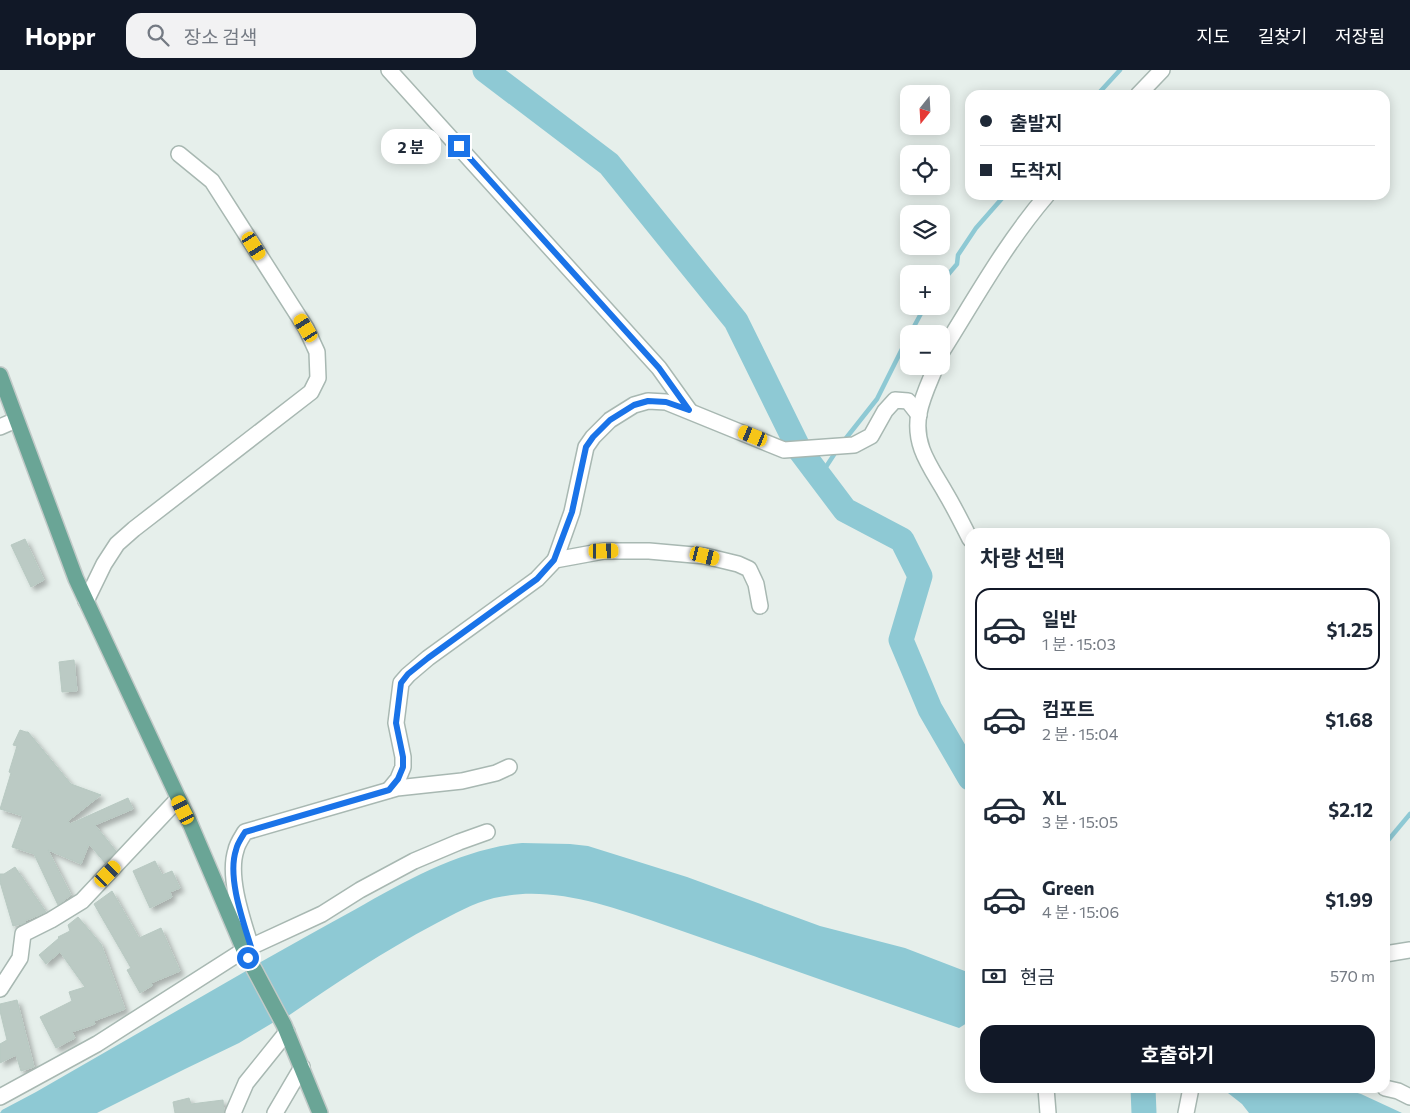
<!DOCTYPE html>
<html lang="ko">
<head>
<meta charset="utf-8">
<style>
	body { margin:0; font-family:Commissioner,"Noto Sans KR",sans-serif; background:#f2f2f3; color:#1f2937; height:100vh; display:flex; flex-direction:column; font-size:19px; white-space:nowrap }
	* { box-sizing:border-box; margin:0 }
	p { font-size:16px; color:#747a83 }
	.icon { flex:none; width:28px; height:28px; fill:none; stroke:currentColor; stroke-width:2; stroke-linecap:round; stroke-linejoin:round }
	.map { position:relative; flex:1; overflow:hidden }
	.drawer { position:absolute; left:965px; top:458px; width:425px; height:565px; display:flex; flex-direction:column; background:#fff; border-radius:15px; box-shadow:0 2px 12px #0003 }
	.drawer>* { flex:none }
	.guide { position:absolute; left:965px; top:20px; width:425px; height:110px; border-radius:15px; box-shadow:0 2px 12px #0003; display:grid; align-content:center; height:110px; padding:0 15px; background:#fff }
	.needle { width:32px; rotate:198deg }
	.buttons { position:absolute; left:900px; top:15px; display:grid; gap:10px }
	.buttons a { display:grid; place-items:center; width:50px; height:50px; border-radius:10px; background:#fff; box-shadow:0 2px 12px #0003; font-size:25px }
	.end { position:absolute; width:22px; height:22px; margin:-11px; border:6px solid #1a73e8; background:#fff; box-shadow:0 0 0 2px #fff }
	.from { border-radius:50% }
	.bubble { position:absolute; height:35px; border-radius:15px; background:#fff; box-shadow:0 2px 12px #0003; font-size:16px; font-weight:700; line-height:35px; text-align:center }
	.car { position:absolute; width:15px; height:30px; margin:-15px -8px; border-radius:6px; box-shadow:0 0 4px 1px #0007; background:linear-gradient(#f5c518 24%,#345 0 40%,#f5c518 0 76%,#345 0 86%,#f5c518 0) }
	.guide b { display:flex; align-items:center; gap:18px; height:48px; font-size:19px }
	.guide b+b { border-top:1px solid #e0e1e3 }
	.guide i { width:12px; height:12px; background:#1f2937 }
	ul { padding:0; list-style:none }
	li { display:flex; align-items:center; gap:15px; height:82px; margin:0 10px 8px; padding:0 5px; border:2px solid transparent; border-radius:15px }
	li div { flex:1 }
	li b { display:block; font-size:19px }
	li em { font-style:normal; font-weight:700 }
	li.on { border-color:#111827 }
	li>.icon { width:45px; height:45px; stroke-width:1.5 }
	h2 { padding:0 15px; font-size:22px; line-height:60px }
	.pay { display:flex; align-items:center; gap:12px; height:55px; padding:0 15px; font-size:19px }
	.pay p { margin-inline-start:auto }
	.action { display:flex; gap:10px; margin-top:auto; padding:10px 15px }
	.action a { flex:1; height:58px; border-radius:15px; background:#111827; color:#fff; font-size:20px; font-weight:700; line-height:58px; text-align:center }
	header { display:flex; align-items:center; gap:30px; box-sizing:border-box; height:70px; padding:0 25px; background:#111827; color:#fff }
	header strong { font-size:24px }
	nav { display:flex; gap:28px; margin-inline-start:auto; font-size:18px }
	.search { width:350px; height:45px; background:#f2f2f3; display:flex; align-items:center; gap:12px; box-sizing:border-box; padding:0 18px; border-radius:15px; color:#747a83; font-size:19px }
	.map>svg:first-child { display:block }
	.water { fill:#8ec9d4 }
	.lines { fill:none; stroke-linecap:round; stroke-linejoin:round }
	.stream { stroke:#8ec9d4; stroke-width:4.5 }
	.river { stroke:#8ec9d4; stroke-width:25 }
	.building { fill:#bbcac4; stroke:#b8c9c2; filter:url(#shadow) }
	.minor-casing { stroke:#a8b8b2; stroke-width:18 }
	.major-casing { stroke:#c2cac8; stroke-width:18 }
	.minor { stroke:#fff; stroke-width:15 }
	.major { stroke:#6aa596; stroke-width:15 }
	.route { stroke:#1a73e8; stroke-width:6 }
</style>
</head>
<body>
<header>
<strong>Hoppr</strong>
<div class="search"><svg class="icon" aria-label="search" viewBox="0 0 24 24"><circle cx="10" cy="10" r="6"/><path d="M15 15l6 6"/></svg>장소 검색</div>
<nav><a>지도</a><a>길찾기</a><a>저장됨</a></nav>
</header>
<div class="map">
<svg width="1410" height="1043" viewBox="0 0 1410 1043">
	<defs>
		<filter id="shadow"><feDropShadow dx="4" dy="4" stdDeviation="2.5" flood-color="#0004"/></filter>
	</defs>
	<rect width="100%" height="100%" fill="#e6efeb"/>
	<!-- water -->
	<g class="water">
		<path d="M522,773l48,1 18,2 99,31 133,49 85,22 65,25v50h-3l-8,5c-72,-25 -143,-50 -214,-75 -29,-10 -57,-20 -86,-30 -53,-18 -109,-38 -165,-25 -21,5 -40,16 -59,26 -51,27 -99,59 -147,92l-29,-53c32,-18 64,-36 97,-54 51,-29 106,-60 166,-66z"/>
		<polygon points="246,901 274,952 239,973 185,999 97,1043 0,1043 2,1040 36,1022"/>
		<polygon points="1230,1018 1341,1018 1361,1024 1402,1043 1249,1043 1242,1034 1228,1023"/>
	</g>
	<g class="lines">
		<!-- stream -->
		<g class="stream">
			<polyline points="1097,25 1120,0"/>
			<polyline points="941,213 957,194 958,185 976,158 1005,125"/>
			<polyline points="910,264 925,236"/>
			<polyline points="843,372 877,329 909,265"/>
			<polyline points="820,406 837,380"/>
			<polyline points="1385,774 1410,744"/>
		</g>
		<!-- river -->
		<g class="river">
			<polyline points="485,0 609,94 736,251 799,379 845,440 902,470 920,506 901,570 930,639 970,708"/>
			<polyline points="1143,1018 1144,1043"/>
		</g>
	</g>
	<!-- building -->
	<g class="building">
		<polygon points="25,469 44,510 31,517 11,475"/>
		<polygon points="74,590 77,621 62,622 59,592"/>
		<polygon points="20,660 26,662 28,662 71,714 101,725 68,751 70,754 128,728 133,739 95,755 116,781 105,793 89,774 81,794 48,780 71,825 58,835 34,784 12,777 23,746 0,739 11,703 9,702 17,676 13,675"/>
		<polygon points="155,791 162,805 172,801 180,818 170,822 172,827 150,838 133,801"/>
		<polygon points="15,797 46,842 25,851 25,853 13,856 0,812 0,804 4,804"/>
		<polygon points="112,821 139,868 161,858 180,901 151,913 153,915 140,923 127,900 131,898 94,834"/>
		<polygon points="78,847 101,874 125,939 94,951 95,954 72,962 75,968 56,978 40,947 72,931 69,922 85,917 60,882 46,894 39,885 59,868 58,867 70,861 68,855"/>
		<polygon points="17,930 34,997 21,1001 16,985 0,993 0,974 7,970 0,941 0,934"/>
		<polygon points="189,1028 191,1034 223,1030 224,1043 175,1043 173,1032"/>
	</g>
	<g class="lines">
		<defs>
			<g id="minor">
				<polyline points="389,0 659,298 689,340"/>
				<polyline points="1138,25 1162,0"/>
				<path d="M941,283c34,-54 64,-109 106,-158"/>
				<path d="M936,296c-6,15 -14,31 -17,47 -6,32 11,53 26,79 9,15 17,31 25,47"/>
				<polyline points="0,357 16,350"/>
				<polyline points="555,490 572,442 586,377 593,367 610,350 634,335 648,331 666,332 784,380 854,375 871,366 885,341 895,330 908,331 919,345"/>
				<polyline points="86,531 104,494 117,474 134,459 311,322 318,308 317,282 306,258 212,111 179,84"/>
				<polyline points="389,720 398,709 403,697 403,687 396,653 401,613 408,605 428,588 537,509 555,490 604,481 649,481 705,486 738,494 749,499 756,514 760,536"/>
				<path d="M251,877c-8,-26 -24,-70 -15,-97 1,-6 6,-13 9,-18l152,-44 65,-7 34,-8 13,-6"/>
				<polyline points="1385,884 1410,880"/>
				<polyline points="0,919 20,888 23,864 51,850 82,831 178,729"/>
				<polyline points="1046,1018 1048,1043"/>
				<polyline points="1385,1018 1398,1021 1410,1027"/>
				<polyline points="0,1027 97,974 244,880 322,844 360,820 414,791 459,772 487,762"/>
				<polyline points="233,1043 246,1013 287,962"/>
				<polyline points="275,1043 302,997"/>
				<polyline points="1186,1043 1191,1018"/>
			</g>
			<polyline id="major" points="0,305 76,509 189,751 244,880 284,955 320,1043"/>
		</defs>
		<!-- minor casing -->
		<use href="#minor" class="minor-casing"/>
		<!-- major casing -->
		<use href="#major" class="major-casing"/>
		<!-- minor -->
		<use href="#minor" class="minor"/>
		<!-- major -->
		<use href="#major" class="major"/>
	</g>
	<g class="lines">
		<!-- route -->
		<path class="route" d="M248,888l-4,-8 7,-3c-8,-26 -24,-70 -15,-97 1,-6 6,-13 9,-18l144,-42 9,-11 5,-12v-10l-7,-34 5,-40 7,-9 20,-16 109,-79 17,-19 18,-48 14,-65 7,-10 17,-17 24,-15 14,-4 18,1 23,8 -30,-42 -200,-222"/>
	</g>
</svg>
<div class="buttons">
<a><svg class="needle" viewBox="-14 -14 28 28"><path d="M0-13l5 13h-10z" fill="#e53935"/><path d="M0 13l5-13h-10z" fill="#747a83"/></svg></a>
<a><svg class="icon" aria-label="locate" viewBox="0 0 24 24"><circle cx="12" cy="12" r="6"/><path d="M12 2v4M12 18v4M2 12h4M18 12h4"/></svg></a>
<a><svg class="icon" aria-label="layers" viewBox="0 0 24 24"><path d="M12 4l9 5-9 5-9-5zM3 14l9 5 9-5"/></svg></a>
<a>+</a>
<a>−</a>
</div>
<i class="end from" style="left:248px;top:888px"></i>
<i class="end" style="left:459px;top:76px"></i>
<div class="bubble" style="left:381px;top:59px;width:60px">2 분</div>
<i class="car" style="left:254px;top:176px;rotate:148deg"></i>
<i class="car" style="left:306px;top:258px;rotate:328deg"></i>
<i class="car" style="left:753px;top:366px;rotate:292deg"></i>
<i class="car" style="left:604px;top:481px;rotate:89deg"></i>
<i class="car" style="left:705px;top:486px;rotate:104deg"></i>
<i class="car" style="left:183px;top:740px;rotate:333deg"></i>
<i class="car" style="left:108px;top:804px;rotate:44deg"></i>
<div class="guide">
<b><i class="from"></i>출발지</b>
<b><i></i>도착지</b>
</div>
<section class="drawer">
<h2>차량 선택</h2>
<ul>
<li class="on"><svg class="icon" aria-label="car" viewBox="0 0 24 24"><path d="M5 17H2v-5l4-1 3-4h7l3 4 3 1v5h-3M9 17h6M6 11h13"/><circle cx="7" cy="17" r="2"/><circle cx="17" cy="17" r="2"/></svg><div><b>일반</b><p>1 분 · 15:03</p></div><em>$1.25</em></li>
<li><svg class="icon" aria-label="car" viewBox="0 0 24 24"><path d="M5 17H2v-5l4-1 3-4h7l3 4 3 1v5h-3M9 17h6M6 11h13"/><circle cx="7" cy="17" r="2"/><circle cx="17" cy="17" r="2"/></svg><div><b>컴포트</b><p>2 분 · 15:04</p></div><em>$1.68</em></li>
<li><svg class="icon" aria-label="car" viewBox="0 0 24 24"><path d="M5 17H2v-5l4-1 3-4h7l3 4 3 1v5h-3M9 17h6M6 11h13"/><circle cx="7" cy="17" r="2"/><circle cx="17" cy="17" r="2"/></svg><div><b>XL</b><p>3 분 · 15:05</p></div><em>$2.12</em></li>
<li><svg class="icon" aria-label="car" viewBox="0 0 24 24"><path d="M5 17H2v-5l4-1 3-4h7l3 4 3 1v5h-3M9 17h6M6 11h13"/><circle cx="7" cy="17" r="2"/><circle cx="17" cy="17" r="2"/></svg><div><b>Green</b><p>4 분 · 15:06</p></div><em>$1.99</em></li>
</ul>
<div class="pay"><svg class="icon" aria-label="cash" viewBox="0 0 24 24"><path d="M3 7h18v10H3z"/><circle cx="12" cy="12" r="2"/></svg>현금<p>570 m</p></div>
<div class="action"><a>호출하기</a></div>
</section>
</div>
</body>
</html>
